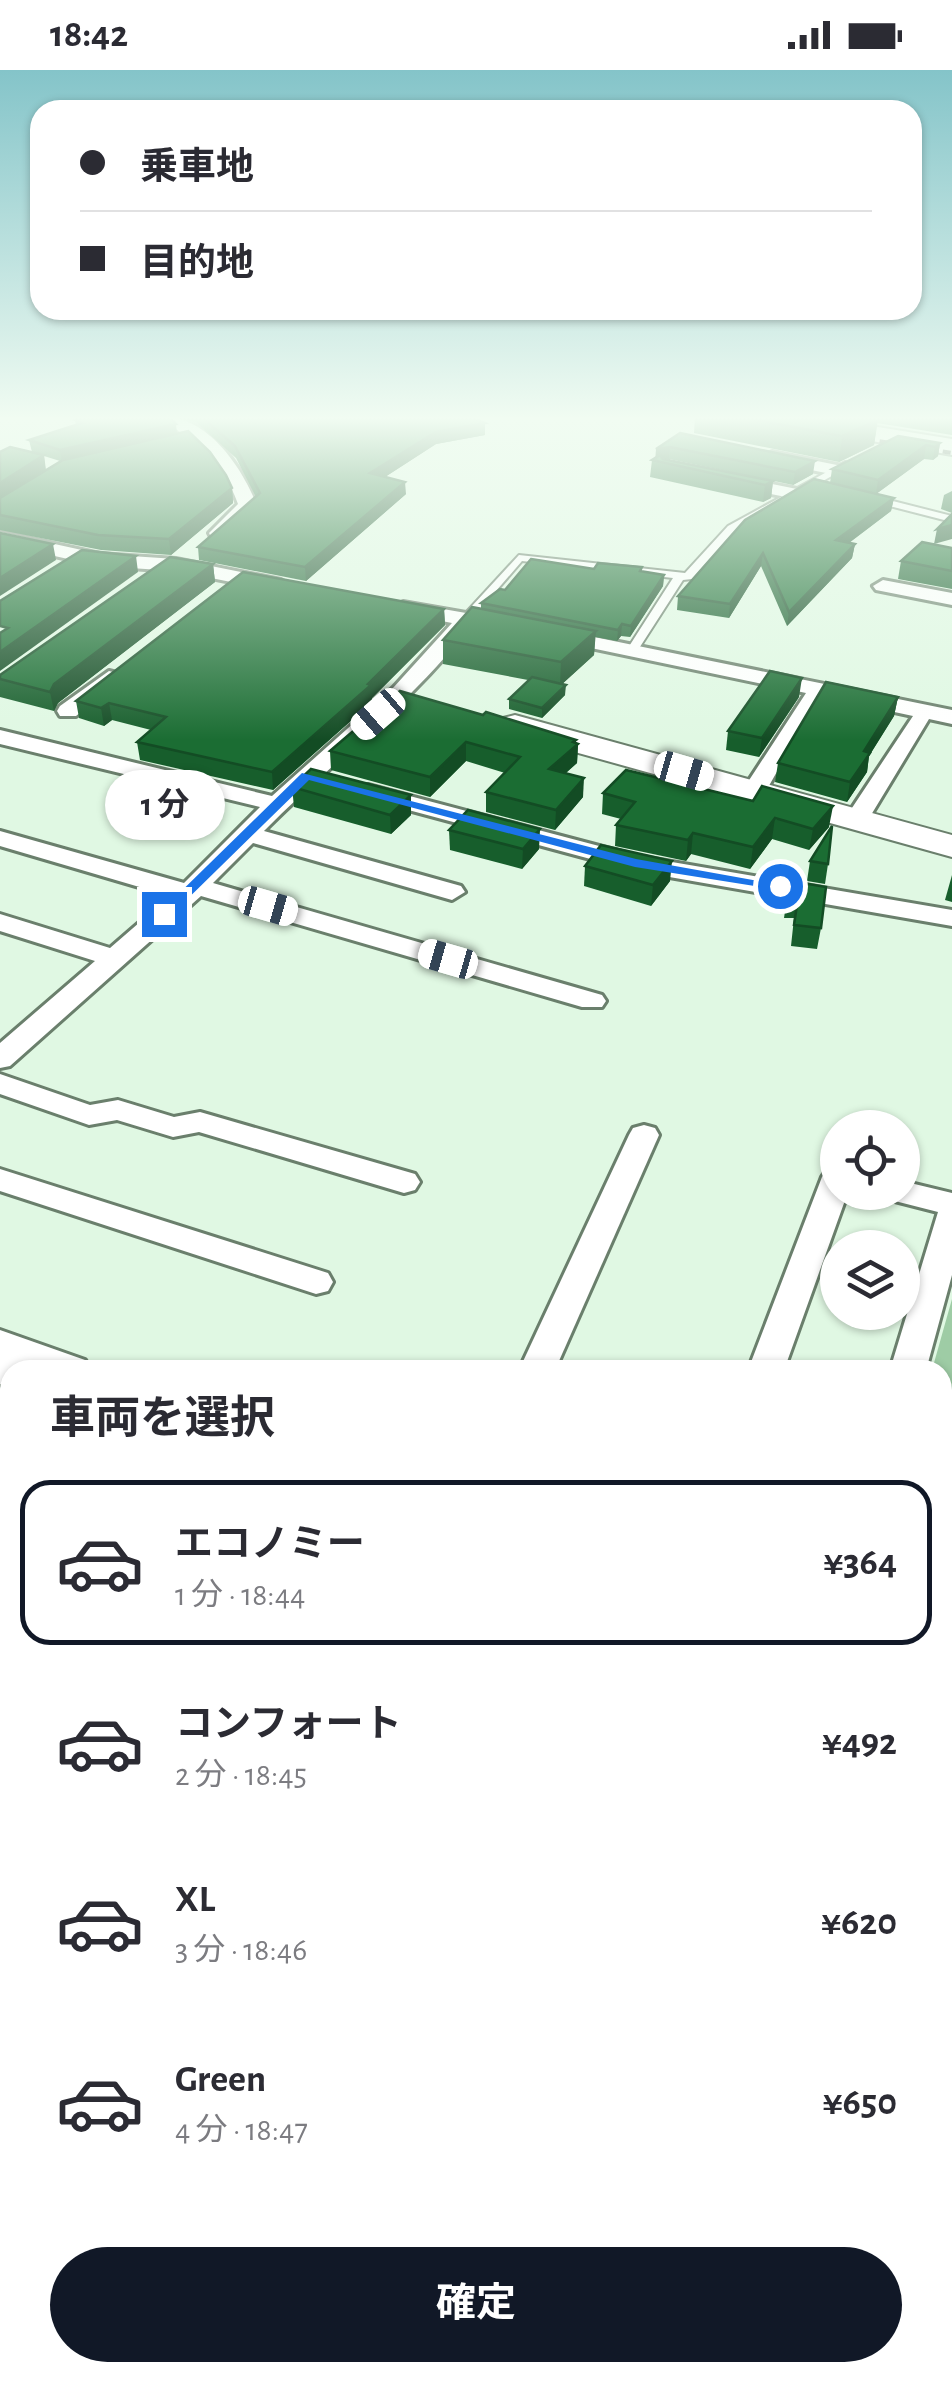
<!DOCTYPE html>
<html lang="ja">
<head>
<meta charset="utf-8">
<style>
	body { margin:0; font-family:"Alegreya Sans","Noto Sans JP",sans-serif; background:#f7f7f7; color:#2b2b33; height:100vh; display:flex; flex-direction:column; font-size:38px; white-space:nowrap }
	* { box-sizing:border-box; margin:0 }
	p { font-size:32px; color:#7c7c81 }
	.icon { flex:none; width:55px; height:55px; fill:none; stroke:currentColor; stroke-width:2; stroke-linecap:round; stroke-linejoin:round }
	.map { position:relative; flex:1; overflow:hidden }
	.sheet { position:absolute; left:0px; top:1290px; width:952px; height:1022px; display:flex; flex-direction:column; background:#fff; border-radius:30px 30px 0 0; box-shadow:0 2px 8px #0004 }
	.sheet>* { flex:none }
	.top-card { position:absolute; left:30px; top:30px; width:892px; height:220px; border-radius:30px; box-shadow:0 2px 8px #0004; display:grid; align-content:center; height:220px; padding:0 50px; background:#fff }
	.controls { position:absolute; left:820px; top:1040px; display:grid; gap:20px }
	.controls a { display:grid; place-items:center; width:100px; height:100px; border-radius:50%; background:#fff; box-shadow:0 2px 8px #0004; font-size:50px }
	.end { position:absolute; width:45px; height:45px; margin:-22px; border:12px solid #1a73e8; background:#fff; box-shadow:0 0 0 5px #fff }
	.from { border-radius:50% }
	.bubble { position:absolute; height:70px; border-radius:35px; background:#fff; box-shadow:0 2px 8px #0004; font-size:32px; font-weight:700; line-height:70px; text-align:center }
	.car { position:absolute; width:30px; height:60px; margin:-30px -15px; border-radius:12px; box-shadow:0 0 8px 2px #0007; background:linear-gradient(#fff 24%,#345 0 40%,#fff 0 76%,#345 0 86%,#fff 0) }
	.top-card b { display:flex; align-items:center; gap:35px; height:95px; font-size:38px }
	.top-card b+b { border-top:2px solid #e1e1e2 }
	.top-card i { width:25px; height:25px; background:#2b2b33 }
	ul { padding:0; list-style:none }
	li { display:flex; align-items:center; gap:30px; height:165px; margin:0 20px 15px; padding:0 30px; border:5px solid transparent; border-radius:30px }
	li div { flex:1 }
	li b { display:block; font-size:38px }
	li em { font-style:normal; font-weight:700 }
	li.current { border-color:#111827 }
	li>.icon { width:90px; height:90px; stroke-width:1.5 }
	h2 { padding:0 50px; font-size:45px; line-height:120px }
	.cta { display:flex; gap:20px; margin-top:auto; padding:20px 50px }
	.cta a { flex:1; height:115px; border-radius:60px; background:#111827; color:#fff; font-size:40px; font-weight:700; line-height:115px; text-align:center }
	.status { display:flex; justify-content:space-between; align-items:center; height:70px; padding:0 50px; background:#fff; direction:ltr }
	.status svg { height:28px; fill:currentColor }
	.map>svg:first-child { display:block }
	.green { fill:#9ecca5 }
	.lines { fill:none; stroke-linecap:round; stroke-linejoin:round }
	.lane-casing { stroke:#6a7f6c; stroke-width:4 }
	.street-casing { stroke:#6a7f6c; stroke-width:6 }
	.secondary-casing { stroke:#6a7f6c; stroke-width:4 }
	.lane { fill:#fff; fill-rule:evenodd }
	.street { fill:#fff; fill-rule:evenodd }
	.secondary { fill:#fff; fill-rule:evenodd }
	.rail { stroke:#2c372e; stroke-width:4; stroke-dasharray:8 8; stroke-linecap:butt }
	.wall { fill:#175e2c; fill-rule:evenodd }
	.shaded-wall { fill:#134c24 }
	.building { fill:#1b6d33; stroke:#134c24; stroke-width:2.5 }
	.route { fill:#1a73e8 }
</style>
</head>
<body>
<div class="status"><b>18:42</b><svg viewBox="0 0 49 12"><path d="M0 12V9h3v3zM5 12V6h3v6zM10 12V3h3v9zM15 12V0h3v12zM26 1h20v11H26zM47 4h2v5h-2z"/></svg></div>
<div class="map">
<svg width="952" height="2312" viewBox="0 0 952 2312">
	<rect width="100%" height="100%" fill="#e0f8e3"/>
	<!-- green -->
	<polygon class="green" points="952,1229 952,2312 555,2312 558,2302 942,2302 942,1300 932,1300"/>
	<g class="lines">
		<defs>
			<g id="lane">
				<polygon points="845,392 853,394 736,460 692,509 683,510 636,583 626,581 673,508 522,491 470,551 460,549 519,485 685,503 728,456"/>
				<polygon points="873,426 952,446 952,452 870,431 870,427"/>
			</g>
			<g id="street">
				<path d="M164,347c44,0 78,50 93,88l-32,32h-14l-2,-4 29,-29c-16,-46 -44,-55 -74,-87z"/>
				<polygon points="772,382 842,396 845,400 836,405 766,391 763,387"/>
				<polygon points="731,406 797,419 800,423 791,428 725,415 722,411"/>
				<polygon points="0,462 100,484 176,489 281,510 291,516 281,522 176,501 100,496 0,474"/>
				<polygon points="883,510 952,523 952,535 876,520 873,516"/>
				<path d="M403,532l63,11 10,6c-60,81 -142,141 -212,212l197,55 4,6 -13,8 -199,-57 -40,40 389,112 4,6 -4,6h-20l-381,-111 -191,170 -10,2v-25l95,-82 -95,-30v-17l110,34 60,-52 -170,-50v-15l184,52 76,-76 -260,-63v-14l272,66 121,-108 59,-65 -56,-11 -3,-4z"/>
				<polygon points="555,559 952,640 952,654 929,649 868,750 856,757 844,750 913,646 820,626 766,721 754,728 742,721 806,623 548,569 545,565 548,561"/>
				<polygon points="109,601 117,603 120,608 117,613 76,646 60,646 57,641 60,636"/>
				<polygon points="368,715 637,786 952,840 952,856 635,801 360,727 356,722 360,717"/>
				<polygon points="0,1004 90,1035 118,1030 174,1047 200,1042 415,1104 420,1112 415,1120 404,1123 199,1062 173,1067 117,1050 89,1055 0,1024"/>
				<polygon points="644,1055 655,1058 659,1065 555,1300 519,1300 629,1065 633,1058"/>
				<polygon points="838,1096 838,1122 848,1122 784,1300 748,1300 822,1107 827,1099"/>
				<polygon points="0,1099 328,1203 333,1212 328,1221 316,1224 0,1121"/>
				<polygon points="902,1111 952,1123 952,1205 926,1300 890,1300 938,1142 891,1130 886,1122 902,1122"/>
				<polygon points="0,1260 85,1290 91,1300 35,1300 23,1296 26,1300 10,1300 10,1318 0,1314"/>
				<polygon points="10,1368 10,1407 0,1410 0,1371"/>
				<polygon points="10,1644 10,1695 0,1699 0,1648"/>
				<polygon points="0,1866 10,1870 10,1917 0,1913"/>
				<polygon points="0,2121 10,2125 10,2179 0,2175"/>
				<polygon points="232,2302 299,2302 303,2312 236,2312"/>
				<polygon points="498,2302 553,2302 550,2312 494,2312"/>
			</g>
			<g id="secondary">
				<polygon points="762,347 816,347 952,369 952,385 774,354"/>
				<polygon points="515,645 952,765 952,787 503,662 498,655 503,648"/>
			</g>
		</defs>
		<!-- lane casing -->
		<use href="#lane" class="lane-casing"/>
		<!-- street casing -->
		<use href="#street" class="street-casing"/>
		<!-- secondary casing -->
		<use href="#secondary" class="secondary-casing"/>
		<!-- lane -->
		<use href="#lane" class="lane"/>
		<!-- street -->
		<use href="#street" class="street"/>
		<!-- secondary -->
		<use href="#secondary" class="secondary"/>
		<!-- rail -->
		<polyline class="rail" points="848,366 952,383"/>
	</g>
	<!-- wall -->
	<g class="wall">
		<polygon points="174,347 365,347 370,349 485,353 485,365 436,374 385,407 406,424 306,511 199,490 198,477 256,427 236,388 196,352"/>
		<polygon points="695,347 952,347 952,365 877,353 874,375 839,392 694,363"/>
		<path d="M75,350l102,14 55,54 1,15 -62,52 -70,-5 -101,-20v-78h32l-3,-12 47,-15zM44,386l16,5 -15,9z"/>
		<polygon points="680,363 813,404 793,415 669,389 666,390 773,411 771,428 763,432 650,407 652,390 656,388 656,379"/>
		<polygon points="898,366 940,373 938,386 933,390 924,389 876,424 894,428 891,441 849,473 855,474 852,488 787,556 761,496 729,548 677,540 678,526 830,413 832,399"/>
		<polygon points="952,421 952,443 941,439 944,425"/>
		<polygon points="952,478 952,519 898,509 901,491"/>
		<polygon points="213,494 215,512 58,633 54,641 0,627 0,605"/>
		<polygon points="642,497 642,502 664,505 663,516 630,567 621,566 617,571 595,567 594,585 562,614 565,625 542,648 509,639 509,629 528,610 443,594 443,570 481,538 481,533 505,520 594,499"/>
		<polygon points="444,539 445,555 372,628 372,632 273,720 140,690 137,672 151,660 112,650 104,656 79,648 76,631"/>
		<polygon points="400,621 578,674 577,693 566,703 583,727 555,760 486,742 486,722 505,703 466,691 430,727 331,700 330,681"/>
		<polygon points="799,627 759,687 726,680 728,661"/>
		<polygon points="898,627 894,646 869,686 867,702 847,732 775,712 778,693"/>
		<polygon points="292,717 411,745 391,764 294,737"/>
		<polygon points="603,723 829,757 809,780 772,769 750,799 691,784 686,791 615,776 616,755 621,749 602,744"/>
		<polygon points="449,760 539,779 522,799 450,780"/>
		<polygon points="810,791 828,794 825,814 807,811"/>
		<polygon points="585,796 670,811 651,836 584,816"/>
		<polygon points="952,805 952,832 945,830"/>
		<polygon points="797,812 821,858 817,879 791,876 794,848 784,848 787,828"/>
	</g>
	<!-- shaded-wall -->
	<g class="shaded-wall">
		<polygon points="878,350 874,375 839,392 842,366"/>
		<polygon points="485,353 485,365 436,374 371,416 370,403 436,362"/>
		<polygon points="176,354 177,365 62,392 60,380"/>
		<polygon points="940,373 938,386 933,390 935,377"/>
		<polygon points="926,375 924,389 876,424 878,410"/>
		<polygon points="670,377 669,389 655,392 656,379"/>
		<polygon points="44,385 46,400 0,430 0,413"/>
		<polygon points="815,391 813,404 793,415 795,402"/>
		<polygon points="773,411 771,428 763,432 765,415"/>
		<polygon points="405,412 406,424 306,511 305,497"/>
		<polygon points="232,418 233,433 171,485 169,469"/>
		<polygon points="894,428 891,441 834,484 836,470"/>
		<polygon points="952,455 952,469 934,474 937,459"/>
		<polygon points="53,474 56,490 0,526 0,508"/>
		<polygon points="855,474 852,488 787,556 789,542"/>
		<polygon points="763,483 761,496 729,548 730,534"/>
		<polygon points="136,486 138,502 0,601 0,582"/>
		<polygon points="213,494 215,512 58,633 54,641 50,622 54,614"/>
		<polygon points="664,505 663,516 630,567 631,556"/>
		<polygon points="444,539 445,555 372,628 372,632 273,720 272,702 368,614"/>
		<polygon points="622,554 621,566 617,571 618,560"/>
		<polygon points="596,561 594,585 560,616 561,592"/>
		<polygon points="802,608 799,627 759,687 762,668"/>
		<polygon points="566,615 565,625 542,648 542,638"/>
		<polygon points="898,627 894,646 869,686 867,702 847,732 850,712 864,681"/>
		<polygon points="109,633 112,650 104,656 101,638"/>
		<polygon points="576,670 576,675 578,674 577,693 548,718 549,699"/>
		<polygon points="466,672 466,691 430,727 430,707"/>
		<polygon points="584,708 583,727 555,760 556,740"/>
		<polygon points="411,725 411,745 391,764 390,745"/>
		<polygon points="833,736 829,757 809,780 813,759"/>
		<polygon points="775,748 772,769 750,799 753,777"/>
		<polygon points="540,759 539,779 522,799 523,779"/>
		<polygon points="693,763 691,784 686,791 688,770"/>
		<polygon points="672,791 670,811 651,836 653,815"/>
	</g>
	<!-- building -->
	<g class="building">
		<polygon points="85,347 169,347 176,354 60,380 29,370 82,353 75,350"/>
		<polygon points="202,347 365,347 370,349 378,347 470,347 485,353 436,362 370,403 405,412 305,497 198,477 260,423 235,376"/>
		<polygon points="741,347 860,347 878,350 842,366"/>
		<polygon points="188,361 210,382 226,405 232,418 169,469 98,465 0,445 0,428 63,390"/>
		<polygon points="680,363 815,391 795,402 670,377 656,379"/>
		<polygon points="898,366 940,373 935,377 926,375 878,410 832,399"/>
		<polygon points="10,377 44,385 0,413 0,382"/>
		<polygon points="660,385 663,389 773,411 765,415 652,390"/>
		<polygon points="814,409 894,428 836,470 855,474 789,542 763,483 730,534 678,526 745,450"/>
		<polygon points="952,444 952,455 937,459"/>
		<polygon points="0,463 53,474 0,508"/>
		<polygon points="922,472 952,478 952,501 901,491"/>
		<polygon points="82,480 136,486 0,582 0,563 8,558 0,556 0,531"/>
		<polygon points="170,487 213,494 54,614 50,622 0,609 0,605"/>
		<polygon points="531,489 594,499 598,493 642,497 640,501 664,505 631,556 622,554 618,560 481,533 500,519 505,520"/>
		<polygon points="243,502 444,539 368,614 371,615 272,702 137,672 166,647 109,633 101,638 76,631"/>
		<polygon points="472,537 596,561 561,592 443,570"/>
		<polygon points="770,601 802,608 762,668 728,661"/>
		<polygon points="532,607 566,615 542,638 509,629"/>
		<polygon points="826,612 898,627 864,681 870,683 850,712 778,693"/>
		<polygon points="400,621 483,645 486,642 576,670 573,672 578,674 549,699 584,708 556,740 486,722 520,687 466,672 430,707 330,681"/>
		<polygon points="311,699 411,725 390,745 292,717"/>
		<polygon points="626,700 753,731 762,716 833,736 813,759 775,748 753,777 693,763 688,770 616,755 635,732 603,723"/>
		<polygon points="468,740 540,759 523,779 449,760"/>
		<polygon points="832,756 828,794 810,791"/>
		<polygon points="601,775 672,791 653,815 585,796"/>
		<polygon points="797,812 826,817 821,858 794,855 798,828 787,828"/>
	</g>
	<!-- sky -->
	<linearGradient id="sky" x2="0" y2="1"><stop stop-color="#84c4c9"/><stop offset="0.52" stop-color="#f1fcf2"/><stop offset="1" stop-color="#f1fcf2" stop-opacity="0"/></linearGradient>
	<rect width="952" height="670" fill="url(#sky)"/>
	<!-- route -->
	<polygon class="route" points="302,703 636,789 786,816 780,820 635,797 309,710 169,847 160,847 160,842"/>
</svg>
<div class="controls">
<a><svg class="icon" aria-label="locate" viewBox="0 0 24 24"><circle cx="12" cy="12" r="6"/><path d="M12 2v4M12 18v4M2 12h4M18 12h4"/></svg></a>
<a><svg class="icon" aria-label="layers" viewBox="0 0 24 24"><path d="M12 4l9 5-9 5-9-5zM3 14l9 5 9-5"/></svg></a>
</div>
<i class="end from" style="left:780px;top:816px"></i>
<i class="end" style="left:164px;top:844px"></i>
<div class="bubble" style="left:105px;top:700px;width:120px">1 分</div>
<i class="car" style="left:378px;top:644px;rotate:229deg"></i>
<i class="car" style="left:684px;top:701px;rotate:106deg"></i>
<i class="car" style="left:268px;top:836px;rotate:106deg"></i>
<i class="car" style="left:448px;top:889px;rotate:286deg"></i>
<div class="top-card">
<b><i class="from"></i>乗車地</b>
<b><i></i>目的地</b>
</div>
<section class="sheet">
<h2>車両を選択</h2>
<ul>
<li class="current"><svg class="icon" aria-label="car" viewBox="0 0 24 24"><path d="M5 17H2v-5l4-1 3-4h7l3 4 3 1v5h-3M9 17h6M6 11h13"/><circle cx="7" cy="17" r="2"/><circle cx="17" cy="17" r="2"/></svg><div><b>エコノミー</b><p>1 分 · 18:44</p></div><em>¥364</em></li>
<li><svg class="icon" aria-label="car" viewBox="0 0 24 24"><path d="M5 17H2v-5l4-1 3-4h7l3 4 3 1v5h-3M9 17h6M6 11h13"/><circle cx="7" cy="17" r="2"/><circle cx="17" cy="17" r="2"/></svg><div><b>コンフォート</b><p>2 分 · 18:45</p></div><em>¥492</em></li>
<li><svg class="icon" aria-label="car" viewBox="0 0 24 24"><path d="M5 17H2v-5l4-1 3-4h7l3 4 3 1v5h-3M9 17h6M6 11h13"/><circle cx="7" cy="17" r="2"/><circle cx="17" cy="17" r="2"/></svg><div><b>XL</b><p>3 分 · 18:46</p></div><em>¥620</em></li>
<li><svg class="icon" aria-label="car" viewBox="0 0 24 24"><path d="M5 17H2v-5l4-1 3-4h7l3 4 3 1v5h-3M9 17h6M6 11h13"/><circle cx="7" cy="17" r="2"/><circle cx="17" cy="17" r="2"/></svg><div><b>Green</b><p>4 分 · 18:47</p></div><em>¥650</em></li>
</ul>
<div class="cta"><a>確定</a></div>
</section>
</div>
</body>
</html>
